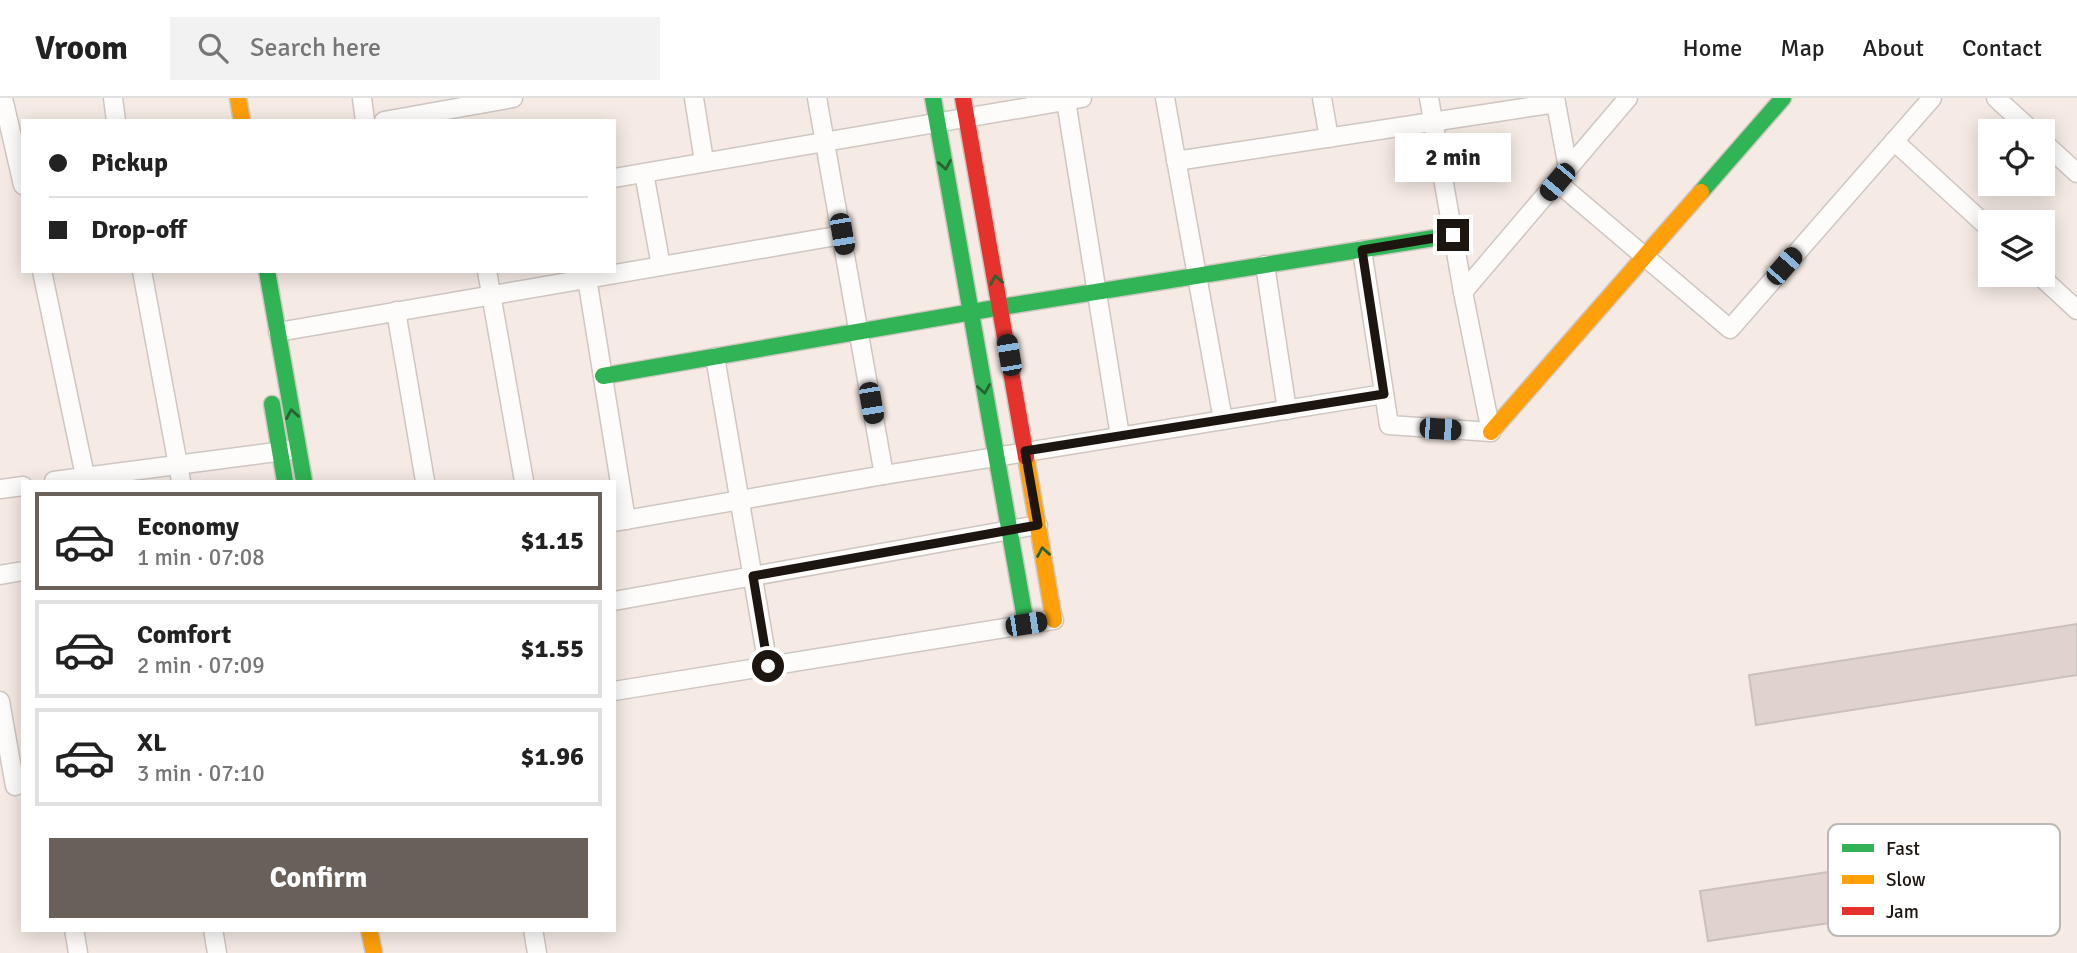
<!DOCTYPE html>
<html lang="en">
<head>
<meta charset="utf-8">
<style>
	body { margin:0; font-family:Signika,sans-serif; background:#f2f2f2; color:#222; height:100vh; display:flex; flex-direction:column; font-size:26px; white-space:nowrap }
	* { box-sizing:border-box; margin:0 }
	p { font-size:23px; color:#767676 }
	.icon { flex:none; width:38px; height:38px; fill:none; stroke:currentColor; stroke-width:2; stroke-linecap:round; stroke-linejoin:round }
	.map { position:relative; flex:1; overflow:hidden }
	.drawer { position:absolute; left:21px; top:382px; width:595px; height:452px; display:flex; flex-direction:column; background:#fff; border-radius:0px; box-shadow:0 4px 18px #0003 }
	.drawer>* { flex:none }
	.top-card { position:absolute; left:21px; top:21px; width:595px; height:154px; border-radius:0px; box-shadow:0 4px 18px #0003; display:grid; align-content:center; height:154px; padding:0 28px; background:#fff }
	.controls { position:absolute; left:1978px; top:21px; display:grid; gap:14px }
	.controls a { display:grid; place-items:center; width:77px; height:77px; border-radius:0px; background:#fff; box-shadow:0 4px 18px #0003; font-size:35px }
	.end { position:absolute; width:32px; height:32px; margin:-16px; border:9px solid #1d150f; background:#fff; box-shadow:0 0 0 4px #fff }
	.from { border-radius:50% }
	.bubble { position:absolute; height:49px; border-radius:0px; background:#fff; box-shadow:0 4px 18px #0003; font-size:23px; font-weight:700; line-height:49px; text-align:center }
	.car { position:absolute; width:21px; height:42px; margin:-21px -10px; border-radius:9px; box-shadow:0 0 5px 2px #0007; background:linear-gradient(#222 24%,#8ab4d8 0 40%,#222 0 76%,#8ab4d8 0 86%,#222 0) }
	.top-card b { display:flex; align-items:center; gap:24px; height:66px; font-size:26px }
	.top-card b+b { border-top:2px solid #e0e0e0 }
	.top-card i { width:18px; height:18px; background:#222 }
	ul { padding:12px 0 0; list-style:none }
	li { display:flex; align-items:center; gap:21px; height:98px; margin:0 14px 10px; padding:0 14px; border:4px solid #e0e0e0; border-radius:0px }
	li div { flex:1 }
	li b { display:block; font-size:26px }
	li em { font-style:normal; font-weight:700 }
	li.selected { border-color:#69605a }
	li>.icon { width:63px; height:63px; stroke-width:1.5 }
	.primary-button { display:flex; gap:14px; margin-top:auto; padding:14px 28px }
	.primary-button a { flex:1; height:80px; border-radius:0px; background:#69605a; color:#fff; font-size:28px; font-weight:700; line-height:80px; text-align:center }
	header { display:flex; align-items:center; gap:42px; box-sizing:border-box; height:98px; padding:0 35px; background:#fff; border-bottom:2px solid #e0e0e0 }
	header strong { font-size:33px }
	nav { display:flex; gap:38px; margin-inline-start:auto; font-size:24px }
	.search { width:490px; height:63px; background:#f2f2f2; display:flex; align-items:center; gap:18px; box-sizing:border-box; padding:0 24px; border-radius:0px; color:#767676; font-size:26px }
	.map>svg:first-child { display:block }
	.building { fill:#e0d2cf; stroke:#cac0bc; stroke-width:2 }
	.lines { fill:none; stroke-linecap:round; stroke-linejoin:round }
	.street-casing { stroke:#cfc6c0; stroke-width:21 }
	.fast-casing { stroke:#cfc6c0; stroke-width:19 }
	.slow-casing { stroke:#cfc6c0; stroke-width:19 }
	.jam-casing { stroke:#cfc6c0; stroke-width:19 }
	.street { stroke:#fefcfb; stroke-width:18 }
	.fast { stroke:#30b455; stroke-width:16 }
	.slow { stroke:#ff9f0a; stroke-width:16 }
	.jam { stroke:#e5322d; stroke-width:16 }
	.oneway { stroke:#266432 }
	.route { stroke:#1d150f; stroke-width:9 }
	.key { fill:#fff; stroke:#bbb9b7; stroke-width:2 }
	.key-label { font-size:19px; fill:#1d150f }
</style>
</head>
<body>
<header>
<strong>Vroom</strong>
<div class="search"><svg class="icon" aria-label="search" viewBox="0 0 24 24"><circle cx="10" cy="10" r="6"/><path d="M15 15l6 6"/></svg>Search here</div>
<nav><a>Home</a><a>Map</a><a>About</a><a>Contact</a></nav>
</header>
<div class="map">
<svg width="2077" height="855" viewBox="0 0 2077 855">
	<rect width="100%" height="100%" fill="#f5eae4"/>
	<!-- building -->
	<g class="building">
		<polygon points="2077,526 2077,577 1756,627 1749,577"/>
		<polygon points="1882,766 1890,816 1708,843 1700,793"/>
	</g>
	<g class="lines">
		<defs>
			<g id="street">
				<polyline points="3,0 23,87"/>
				<polyline points="113,0 116,23"/>
				<polyline points="362,0 365,23"/>
				<polyline points="694,0 704,63"/>
				<polyline points="817,0 884,377"/>
				<polyline points="1165,0 1223,322"/>
				<polyline points="1322,0 1329,40"/>
				<polyline points="1555,0 1568,70"/>
				<polyline points="1996,0 2032,33"/>
				<polyline points="1066,3 1120,338"/>
				<polyline points="384,23 513,0"/>
				<polyline points="1894,43 1990,131"/>
				<polyline points="2042,43 2077,75"/>
				<polyline points="1176,63 1556,5"/>
				<polyline points="644,75 661,168"/>
				<polyline points="614,80 1082,0"/>
				<polyline points="1557,84 1730,231 1932,0"/>
				<polyline points="1362,152 1389,327 1491,334 1463,194 1429,0"/>
				<polyline points="1265,167 1287,312"/>
				<polyline points="42,173 85,378"/>
				<polyline points="142,173 181,383"/>
				<polyline points="487,173 524,383"/>
				<polyline points="2039,177 2077,212"/>
				<polyline points="587,180 626,422"/>
				<polyline points="1463,194 1628,0"/>
				<polyline points="396,213 425,383"/>
				<polyline points="278,234 842,137"/>
				<polyline points="715,259 768,568"/>
				<polyline points="54,383 291,352"/>
				<polyline points="0,391 23,388"/>
				<polyline points="614,424 884,377 1384,296"/>
				<polyline points="0,477 23,473"/>
				<polyline points="614,503 1038,427"/>
				<polyline points="614,593 1054,522"/>
				<polyline points="0,603 15,688"/>
				<polyline points="74,831 78,855"/>
				<polyline points="213,831 217,855"/>
				<polyline points="533,831 537,855"/>
			</g>
			<g id="fast">
				<polyline points="933,0 1026,526"/>
				<polyline points="1701,94 1783,0"/>
				<polyline points="267,173 304,383"/>
				<polyline points="603,278 1001,209 1453,137"/>
				<polyline points="272,306 285,383"/>
			</g>
			<g id="slow">
				<polyline points="238,0 242,23"/>
				<polyline points="1491,334 1701,94"/>
				<polyline points="1026,359 1054,522"/>
				<polyline points="369,831 374,855"/>
			</g>
			<polyline id="jam" points="963,0 1026,359"/>
		</defs>
		<!-- street casing -->
		<use href="#street" class="street-casing"/>
		<!-- fast casing -->
		<use href="#fast" class="fast-casing"/>
		<!-- slow casing -->
		<use href="#slow" class="slow-casing"/>
		<!-- jam casing -->
		<use href="#jam" class="jam-casing"/>
		<!-- street -->
		<use href="#street" class="street"/>
		<!-- fast -->
		<use href="#fast" class="fast"/>
		<!-- slow -->
		<use href="#slow" class="slow"/>
		<!-- jam -->
		<use href="#jam" class="jam"/>
	</g>
	<!-- one-way arrows -->
	<defs><path id="oneway-chevron" d="M-2-3.5L2.5 0L-2 3.5" fill="none" stroke-width="1.6" stroke-linecap="round" stroke-linejoin="round" transform="scale(1.75)"/></defs>
	<g class="oneway">
		<use href="#oneway-chevron" transform="translate(945 67) rotate(80)"/>
		<use href="#oneway-chevron" transform="translate(996 182) rotate(-100)"/>
		<use href="#oneway-chevron" transform="translate(984 291) rotate(81)"/>
		<use href="#oneway-chevron" transform="translate(292 316) rotate(-100)"/>
		<use href="#oneway-chevron" transform="translate(1043 454) rotate(-100)"/>
	</g>
	<g class="lines">
		<!-- route -->
		<polyline class="route" points="768,568 753,478 1038,427 1025,353 1384,296 1362,152 1453,137"/>
	</g>
	<!-- legend -->
	<rect x="1828" y="726" width="232" height="112" rx="10" class="key"/>
	<rect x="1842" y="746" width="32" height="8" fill="#30b455"/>
	<rect x="1842" y="777" width="32" height="9" fill="#ff9f0a"/>
	<rect x="1842" y="809" width="32" height="8" fill="#e5322d"/>
	<g class="key-label">
		<text x="1886" y="757">Fast</text>
		<text x="1886" y="788">Slow</text>
		<text x="1886" y="820">Jam</text>
	</g>
</svg>
<div class="controls">
<a><svg class="icon" aria-label="locate" viewBox="0 0 24 24"><circle cx="12" cy="12" r="6"/><path d="M12 2v4M12 18v4M2 12h4M18 12h4"/></svg></a>
<a><svg class="icon" aria-label="layers" viewBox="0 0 24 24"><path d="M12 4l9 5-9 5-9-5zM3 14l9 5 9-5"/></svg></a>
</div>
<i class="end from" style="left:768px;top:568px"></i>
<i class="end" style="left:1453px;top:137px"></i>
<div class="bubble" style="left:1395px;top:35px;width:116px">2 min</div>
<i class="car" style="left:1557px;top:84px;rotate:220deg"></i>
<i class="car" style="left:842px;top:136px;rotate:170deg"></i>
<i class="car" style="left:1784px;top:168px;rotate:41deg"></i>
<i class="car" style="left:1009px;top:257px;rotate:350deg"></i>
<i class="car" style="left:871px;top:305px;rotate:170deg"></i>
<i class="car" style="left:1440px;top:331px;rotate:94deg"></i>
<i class="car" style="left:1026px;top:526px;rotate:81deg"></i>
<div class="top-card">
<b><i class="from"></i>Pickup</b>
<b><i></i>Drop-off</b>
</div>
<section class="drawer">
<ul>
<li class="selected"><svg class="icon" aria-label="car" viewBox="0 0 24 24"><path d="M5 17H2v-5l4-1 3-4h7l3 4 3 1v5h-3M9 17h6M6 11h13"/><circle cx="7" cy="17" r="2"/><circle cx="17" cy="17" r="2"/></svg><div><b>Economy</b><p>1 min · 07:08</p></div><em>$1.15</em></li>
<li><svg class="icon" aria-label="car" viewBox="0 0 24 24"><path d="M5 17H2v-5l4-1 3-4h7l3 4 3 1v5h-3M9 17h6M6 11h13"/><circle cx="7" cy="17" r="2"/><circle cx="17" cy="17" r="2"/></svg><div><b>Comfort</b><p>2 min · 07:09</p></div><em>$1.55</em></li>
<li><svg class="icon" aria-label="car" viewBox="0 0 24 24"><path d="M5 17H2v-5l4-1 3-4h7l3 4 3 1v5h-3M9 17h6M6 11h13"/><circle cx="7" cy="17" r="2"/><circle cx="17" cy="17" r="2"/></svg><div><b>XL</b><p>3 min · 07:10</p></div><em>$1.96</em></li>
</ul>
<div class="primary-button"><a>Confirm</a></div>
</section>
</div>
</body>
</html>
